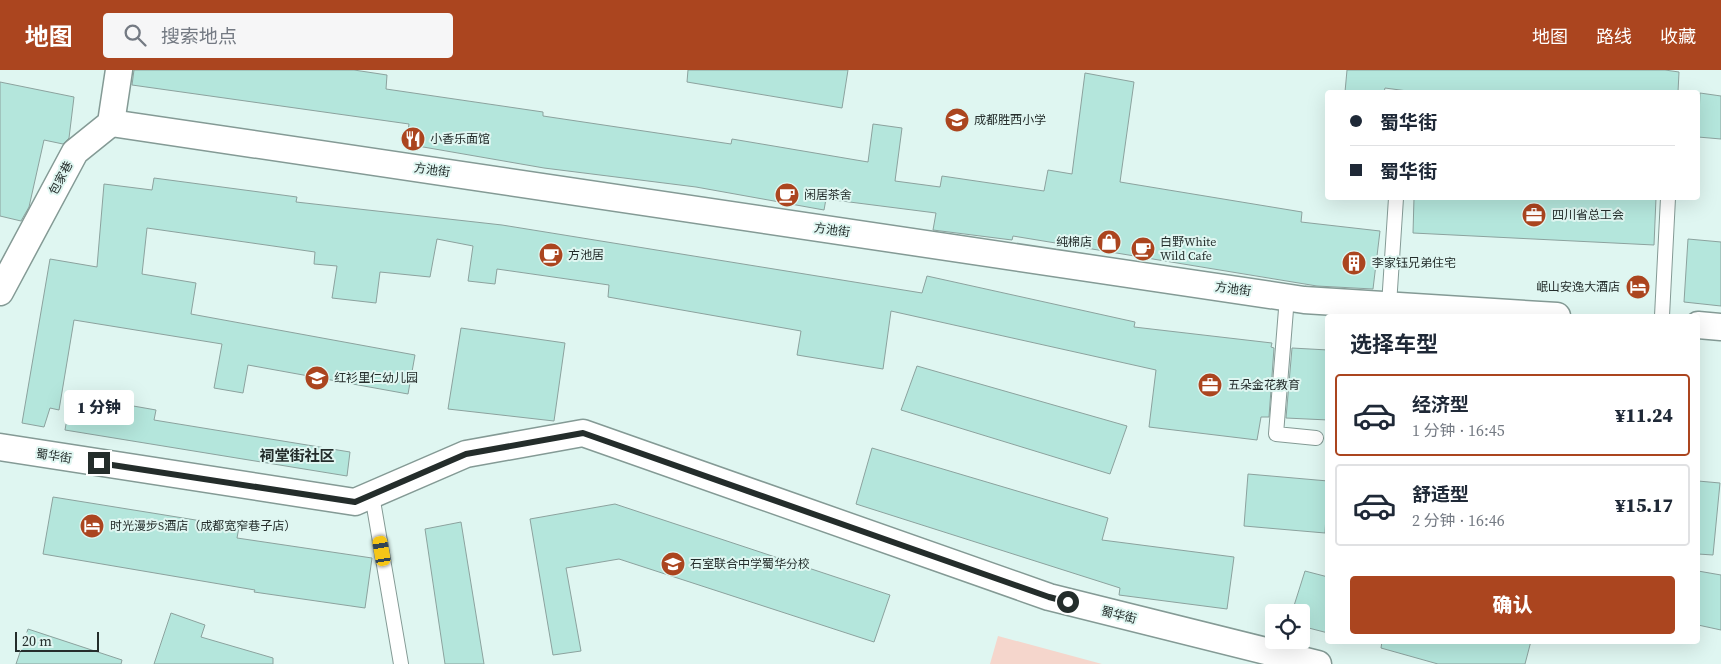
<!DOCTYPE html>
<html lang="zh">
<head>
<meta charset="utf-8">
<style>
	body { margin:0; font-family:"Source Serif 4","Noto Sans SC",serif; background:#f6f6f7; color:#1f2937; height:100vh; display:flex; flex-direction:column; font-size:19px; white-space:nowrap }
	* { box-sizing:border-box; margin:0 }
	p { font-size:16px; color:#747a83 }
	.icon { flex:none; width:28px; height:28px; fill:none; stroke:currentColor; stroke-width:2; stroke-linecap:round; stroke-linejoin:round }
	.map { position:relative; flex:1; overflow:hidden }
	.details { position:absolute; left:1325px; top:244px; width:375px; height:330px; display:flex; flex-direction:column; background:#fff; border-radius:5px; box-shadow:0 5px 20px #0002 }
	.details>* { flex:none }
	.top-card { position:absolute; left:1325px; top:20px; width:375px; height:110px; border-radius:5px; box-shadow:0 5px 20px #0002; display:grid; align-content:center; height:110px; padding:0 25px; background:#fff }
	.controls { position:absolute; left:1265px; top:534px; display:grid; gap:10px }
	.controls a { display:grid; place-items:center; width:45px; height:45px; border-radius:5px; background:#fff; box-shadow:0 5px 20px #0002; font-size:25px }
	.scale { position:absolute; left:15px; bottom:12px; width:84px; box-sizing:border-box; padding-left:5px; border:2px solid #242d2b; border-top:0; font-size:14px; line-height:18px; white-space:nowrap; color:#242d2b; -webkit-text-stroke:4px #dff6f1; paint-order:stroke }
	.end { position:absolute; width:22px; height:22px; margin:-11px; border:6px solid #242d2b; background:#fff; box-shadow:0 0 0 2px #fff }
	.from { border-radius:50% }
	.bubble { position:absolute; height:35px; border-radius:5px; background:#fff; box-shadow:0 5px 20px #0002; font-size:16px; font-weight:800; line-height:35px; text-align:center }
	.car { position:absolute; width:15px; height:30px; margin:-15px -8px; border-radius:6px; box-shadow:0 0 4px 1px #0007; background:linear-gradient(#f5c518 24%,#345 0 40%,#f5c518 0 76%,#345 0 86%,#f5c518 0) }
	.top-card b { display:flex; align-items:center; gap:18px; height:48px; font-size:19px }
	.top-card b+b { border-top:1px solid #e0e1e3 }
	.top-card i { width:12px; height:12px; background:#1f2937 }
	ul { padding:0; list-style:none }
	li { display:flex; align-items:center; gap:15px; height:82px; margin:0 10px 8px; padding:0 15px; border:2px solid #e0e1e3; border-radius:5px }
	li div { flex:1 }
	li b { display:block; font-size:19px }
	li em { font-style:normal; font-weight:800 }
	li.active { border-color:#ab451f }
	li>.icon { width:45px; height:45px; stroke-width:1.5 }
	h2 { padding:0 25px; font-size:22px; line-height:60px }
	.cta { display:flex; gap:10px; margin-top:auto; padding:10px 25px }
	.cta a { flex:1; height:58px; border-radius:5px; background:#ab451f; color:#fff; font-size:20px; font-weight:800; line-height:58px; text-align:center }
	header { display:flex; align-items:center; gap:30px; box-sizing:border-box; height:70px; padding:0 25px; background:#ab451f; color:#fff }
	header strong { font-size:24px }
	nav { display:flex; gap:28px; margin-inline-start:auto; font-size:18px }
	.search { width:350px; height:45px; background:#f6f6f7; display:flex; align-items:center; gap:12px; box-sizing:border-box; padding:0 18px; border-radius:5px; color:#747a83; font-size:19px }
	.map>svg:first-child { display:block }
	.green { fill:#f5d6cc }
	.building { fill:#b4e6dc; stroke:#8ca29e }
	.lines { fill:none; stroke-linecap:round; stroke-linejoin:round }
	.lane-casing { stroke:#849a95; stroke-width:16 }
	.street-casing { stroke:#849a95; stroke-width:29 }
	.lane { stroke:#fff; stroke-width:14 }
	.street { stroke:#fff; stroke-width:26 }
	.route { stroke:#242d2b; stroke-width:6 }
	.labels { text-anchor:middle; stroke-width:4; stroke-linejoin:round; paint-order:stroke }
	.poi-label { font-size:12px; fill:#242d2b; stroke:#dff6f1; text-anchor:start }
	.street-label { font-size:12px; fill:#242d2b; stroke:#dff6f1 }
	.quarter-label { font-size:15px; font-weight:bold; fill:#242d2b; stroke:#dff6f1 }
</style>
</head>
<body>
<header>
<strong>地图</strong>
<div class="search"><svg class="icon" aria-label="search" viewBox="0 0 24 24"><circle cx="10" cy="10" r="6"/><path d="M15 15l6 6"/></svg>搜索地点</div>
<nav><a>地图</a><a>路线</a><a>收藏</a></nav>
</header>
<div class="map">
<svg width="1721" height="594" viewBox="0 0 1721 594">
	<rect width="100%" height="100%" fill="#dff6f1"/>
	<!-- green -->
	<polygon class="green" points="998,566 1102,594 990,594"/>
	<!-- building -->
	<g class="building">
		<polygon points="134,0 354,0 387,5 386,19 543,42 543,46 731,74 732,69 868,92 873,54 902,58 895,111 940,117 942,106 1044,121 1048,100 1072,104 1085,3 1134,12 1120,112 1302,142 1301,152 1380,161 1373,219 1317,216 1013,166 1012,170 933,160 936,143 826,129 824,140 696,117 544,98 406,74 409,54 132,15"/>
		<polygon points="688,0 848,0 842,38 687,12"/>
		<polygon points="1347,0 1665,0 1679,2 1678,22 1415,22 1385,18 1384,22 1345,22"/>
		<polygon points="0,12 74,27 69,68 63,74 44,70 29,137 21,151 0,146"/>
		<polygon points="1700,23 1721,26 1721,69 1698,67"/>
		<polygon points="154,108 297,127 296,132 502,155 922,223 927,206 1135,252 1134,257 1272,273 1271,277 1274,278 1269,347 1261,347 1257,370 1149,357 1156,300 891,241 883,299 797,285 801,261 608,227 609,215 497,199 495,214 468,211 473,176 437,169 430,207 380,202 376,233 332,228 337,196 314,194 315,182 147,158 142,204 196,213 191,244 415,285 408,324 248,295 243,323 214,318 222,274 74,250 59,340 50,338 44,357 22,353 50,189 97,197 104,114 152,120"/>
		<polygon points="1414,128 1656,128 1654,175 1413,163"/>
		<polygon points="1688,169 1721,172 1721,236 1684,232"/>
		<polygon points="461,258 565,273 554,351 448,339"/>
		<polygon points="1292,278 1328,280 1328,350 1286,348"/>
		<polygon points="917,296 1127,356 1110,404 901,340"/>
		<polygon points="71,325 156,340 154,350 350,382 347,406 65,360"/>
		<polygon points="872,378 1108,448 1102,470 1234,487 1227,539 1119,525 1120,518 856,434"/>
		<polygon points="1248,404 1328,411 1325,463 1244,456"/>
		<polygon points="1698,411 1720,413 1713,485 1698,484"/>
		<polygon points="53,427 239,457 237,468 372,488 365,538 254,522 255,520 43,484"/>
		<polygon points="615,434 890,525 874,572 619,489 566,498 581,581 553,585 530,449"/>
		<polygon points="461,452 484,594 445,594 425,459"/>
		<polygon points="1305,501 1328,507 1328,563 1301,556 1301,542 1292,542"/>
		<polygon points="1698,501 1721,505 1721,560 1698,555"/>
		<polygon points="171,543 205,555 201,567 273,588 273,594 154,594"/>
		<polygon points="28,559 122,590 121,594 16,594"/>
		<polygon points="1382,571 1531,571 1525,594 1438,594 1381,578"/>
	</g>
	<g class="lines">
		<defs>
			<g id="lane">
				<polyline points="1287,227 1276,364 1316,368"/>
				<polyline points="1389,235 1396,128"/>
				<polyline points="1662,246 1668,128"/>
				<polyline points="372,425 401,594"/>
			</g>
			<g id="street">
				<polyline points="111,53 1304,230 1557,246"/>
				<polyline points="0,222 75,82 111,53 119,0"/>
				<polyline points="1698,255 1721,257"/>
				<polyline points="0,377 355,432 466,384 583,363 1049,527 1318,594"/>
			</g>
		</defs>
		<!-- lane casing -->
		<use href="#lane" class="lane-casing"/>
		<!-- street casing -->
		<use href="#street" class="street-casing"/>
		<!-- lane -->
		<use href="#lane" class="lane"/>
		<!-- street -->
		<use href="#street" class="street"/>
	</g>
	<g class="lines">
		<!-- route -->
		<polyline class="route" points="99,393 355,432 466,384 583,363 1049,527 1068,532"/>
	</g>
	<!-- icons -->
	<defs>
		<symbol id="school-disc" viewBox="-11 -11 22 22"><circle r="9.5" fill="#ab451f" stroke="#dff6f1"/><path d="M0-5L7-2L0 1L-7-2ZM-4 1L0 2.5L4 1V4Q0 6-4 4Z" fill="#fff"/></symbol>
		<symbol id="restaurant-disc" viewBox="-11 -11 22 22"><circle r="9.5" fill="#ab451f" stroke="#dff6f1"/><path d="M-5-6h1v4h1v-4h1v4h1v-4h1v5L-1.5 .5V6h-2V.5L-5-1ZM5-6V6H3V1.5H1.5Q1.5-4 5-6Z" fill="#fff"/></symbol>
		<symbol id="cafe-disc" viewBox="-11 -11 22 22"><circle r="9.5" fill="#ab451f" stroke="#dff6f1"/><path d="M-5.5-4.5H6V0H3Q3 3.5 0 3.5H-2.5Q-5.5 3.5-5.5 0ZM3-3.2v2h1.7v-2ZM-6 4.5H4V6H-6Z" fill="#fff"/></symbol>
		<symbol id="office-disc" viewBox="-11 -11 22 22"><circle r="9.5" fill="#ab451f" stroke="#dff6f1"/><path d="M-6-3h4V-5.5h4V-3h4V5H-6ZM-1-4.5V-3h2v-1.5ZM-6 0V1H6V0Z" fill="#fff"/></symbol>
		<symbol id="shop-disc" viewBox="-11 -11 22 22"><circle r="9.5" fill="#ab451f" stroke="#dff6f1"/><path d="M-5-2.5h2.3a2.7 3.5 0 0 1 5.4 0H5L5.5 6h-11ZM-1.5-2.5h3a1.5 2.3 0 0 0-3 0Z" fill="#fff"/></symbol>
		<symbol id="building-disc" viewBox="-11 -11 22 22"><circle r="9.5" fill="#ab451f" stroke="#dff6f1"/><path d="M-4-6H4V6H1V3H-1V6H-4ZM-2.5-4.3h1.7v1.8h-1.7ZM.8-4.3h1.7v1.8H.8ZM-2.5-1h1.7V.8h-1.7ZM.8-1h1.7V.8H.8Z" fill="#fff"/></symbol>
		<symbol id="hotel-disc" viewBox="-11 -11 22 22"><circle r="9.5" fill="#ab451f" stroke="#dff6f1"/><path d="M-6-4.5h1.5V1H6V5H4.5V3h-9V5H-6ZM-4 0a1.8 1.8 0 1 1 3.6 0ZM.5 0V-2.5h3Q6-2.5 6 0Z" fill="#fff"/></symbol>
	</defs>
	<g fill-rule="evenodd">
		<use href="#school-disc" x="943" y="36" width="28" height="28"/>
		<use href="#restaurant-disc" x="399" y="55" width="28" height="28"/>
		<use href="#cafe-disc" x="773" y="111" width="28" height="28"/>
		<use href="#office-disc" x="1520" y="131" width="28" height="28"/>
		<use href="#shop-disc" x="1095" y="158" width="28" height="28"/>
		<use href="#cafe-disc" x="1129" y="165" width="28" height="28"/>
		<use href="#cafe-disc" x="537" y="171" width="28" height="28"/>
		<use href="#building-disc" x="1340" y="179" width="28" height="28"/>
		<use href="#hotel-disc" x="1624" y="203" width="28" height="28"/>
		<use href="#school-disc" x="303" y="294" width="28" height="28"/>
		<use href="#office-disc" x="1196" y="301" width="28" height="28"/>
		<use href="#hotel-disc" x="78" y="442" width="28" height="28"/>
		<use href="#school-disc" x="659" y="480" width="28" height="28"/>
	</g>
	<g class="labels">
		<!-- poi labels -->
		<g class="poi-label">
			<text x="974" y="54">成都胜西小学</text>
			<text x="430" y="73">小香乐面馆</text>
			<text x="804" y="129">闲居茶舍</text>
			<text x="1552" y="149">四川省总工会</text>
			<text x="1092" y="176" text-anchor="end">纯棉店</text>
			<text x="1160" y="176">白野White<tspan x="1160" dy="14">Wild Cafe</tspan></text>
			<text x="568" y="189">方池居</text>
			<text x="1372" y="197">李家钰兄弟住宅</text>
			<text x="1620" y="221" text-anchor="end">岷山安逸大酒店</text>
			<text x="334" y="312">红衫里仁幼儿园</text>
			<text x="1228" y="319">五朵金花教育</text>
			<text x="110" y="460">时光漫步S酒店（成都宽窄巷子店）</text>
			<text x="690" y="498">石室联合中学蜀华分校</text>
		</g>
		<!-- street labels -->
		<g class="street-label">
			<text transform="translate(432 100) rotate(8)" y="4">方池街</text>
			<text transform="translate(61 108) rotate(-62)" y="4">包家巷</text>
			<text transform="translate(832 160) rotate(8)" y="4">方池街</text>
			<text transform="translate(1233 219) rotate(8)" y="4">方池街</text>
			<text transform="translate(54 386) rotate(9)" y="4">蜀华街</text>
			<text transform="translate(1119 545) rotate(14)" y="4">蜀华街</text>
		</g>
		<!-- quarter labels -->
		<g class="quarter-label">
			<text x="297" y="391">祠堂街社区</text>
		</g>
	</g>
</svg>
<div class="controls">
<a><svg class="icon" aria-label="locate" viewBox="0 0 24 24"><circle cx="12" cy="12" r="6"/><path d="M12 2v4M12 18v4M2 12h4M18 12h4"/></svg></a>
</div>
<div class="scale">20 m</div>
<i class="end from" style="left:1068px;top:532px"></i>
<i class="end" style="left:99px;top:393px"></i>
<div class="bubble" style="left:64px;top:320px;width:70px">1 分钟</div>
<i class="car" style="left:382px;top:481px;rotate:350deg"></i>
<div class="top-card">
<b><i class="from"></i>蜀华街</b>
<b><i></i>蜀华街</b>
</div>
<section class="details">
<h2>选择车型</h2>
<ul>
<li class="active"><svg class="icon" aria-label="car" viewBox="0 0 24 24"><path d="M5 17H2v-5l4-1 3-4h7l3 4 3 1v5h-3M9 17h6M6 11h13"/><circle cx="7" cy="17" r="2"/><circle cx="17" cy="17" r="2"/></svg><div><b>经济型</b><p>1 分钟 · 16:45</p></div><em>¥11.24</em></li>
<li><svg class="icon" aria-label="car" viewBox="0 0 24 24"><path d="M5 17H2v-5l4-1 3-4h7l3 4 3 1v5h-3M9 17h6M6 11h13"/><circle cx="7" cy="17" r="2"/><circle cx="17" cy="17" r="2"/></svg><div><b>舒适型</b><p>2 分钟 · 16:46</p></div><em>¥15.17</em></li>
</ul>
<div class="cta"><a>确认</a></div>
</section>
</div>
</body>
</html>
